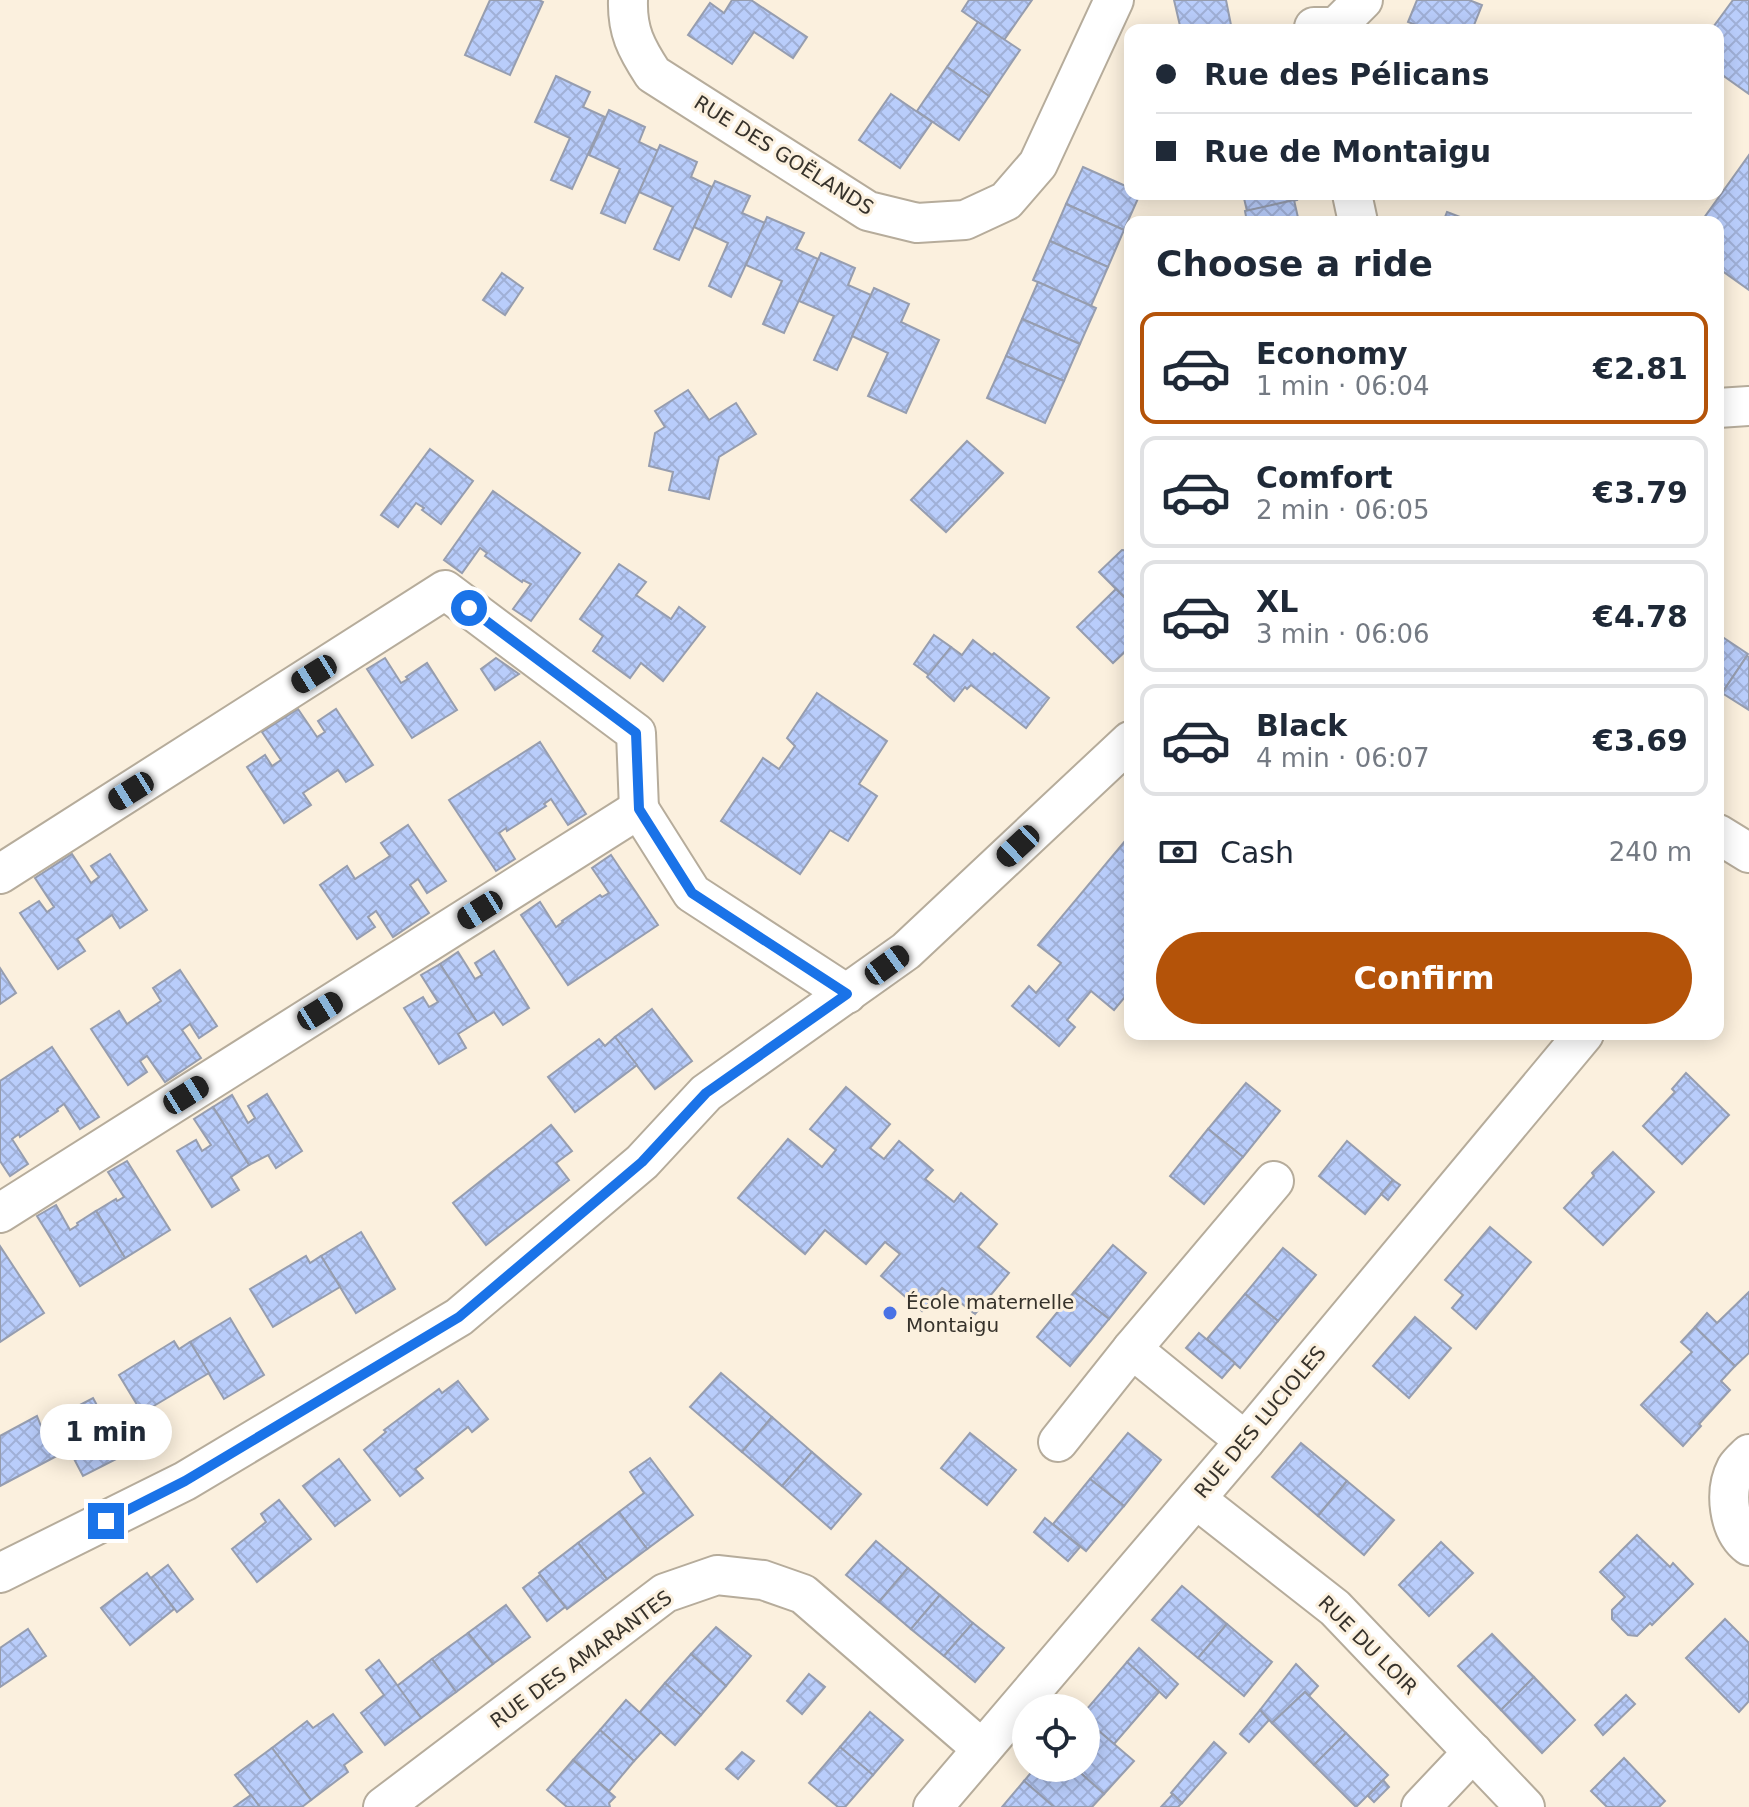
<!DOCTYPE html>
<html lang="en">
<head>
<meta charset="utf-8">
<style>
	body { margin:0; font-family:"DejaVu Sans",sans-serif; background:#f2f2f3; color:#1f2937; height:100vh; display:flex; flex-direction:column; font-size:30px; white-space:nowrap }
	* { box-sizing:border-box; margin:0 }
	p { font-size:26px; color:#747a83 }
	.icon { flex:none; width:44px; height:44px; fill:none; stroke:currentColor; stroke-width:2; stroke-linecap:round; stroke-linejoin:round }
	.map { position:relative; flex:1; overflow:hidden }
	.side { position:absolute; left:1124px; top:216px; width:600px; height:824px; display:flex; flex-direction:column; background:#fff; border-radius:16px; box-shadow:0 4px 20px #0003 }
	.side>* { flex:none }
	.top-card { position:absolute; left:1124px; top:24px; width:600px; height:176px; border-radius:16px; box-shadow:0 4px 20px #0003; display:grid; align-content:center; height:176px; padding:0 32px; background:#fff }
	.buttons { position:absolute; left:1012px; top:1694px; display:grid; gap:16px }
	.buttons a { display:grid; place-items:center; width:88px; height:88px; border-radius:50%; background:#fff; box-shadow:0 4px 20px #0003; font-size:40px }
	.end { position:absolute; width:36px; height:36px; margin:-18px; border:10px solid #1a73e8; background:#fff; box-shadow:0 0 0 4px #fff }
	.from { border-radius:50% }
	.bubble { position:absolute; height:56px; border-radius:28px; background:#fff; box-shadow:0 4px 20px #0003; font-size:26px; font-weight:700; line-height:56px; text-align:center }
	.car { position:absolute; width:24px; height:48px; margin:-24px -12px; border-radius:10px; box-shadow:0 0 6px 2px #0007; background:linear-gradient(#222 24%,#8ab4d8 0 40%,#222 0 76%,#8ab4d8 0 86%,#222 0) }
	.top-card b { display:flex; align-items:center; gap:28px; height:76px; font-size:30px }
	.top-card b+b { border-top:2px solid #e0e1e3 }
	.top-card i { width:20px; height:20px; background:#1f2937 }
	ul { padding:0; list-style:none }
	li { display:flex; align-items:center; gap:24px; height:112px; margin:0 16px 12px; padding:0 16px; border:4px solid #e0e1e3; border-radius:16px }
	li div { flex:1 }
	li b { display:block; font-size:30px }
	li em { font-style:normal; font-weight:700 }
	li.selected { border-color:#b45309 }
	li>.icon { width:72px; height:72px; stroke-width:1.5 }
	h2 { padding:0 32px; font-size:36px; line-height:96px }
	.pay { display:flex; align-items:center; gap:20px; height:88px; padding:0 32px; font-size:30px }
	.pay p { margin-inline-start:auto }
	.primary-button { display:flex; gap:16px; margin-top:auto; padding:16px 32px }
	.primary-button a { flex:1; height:92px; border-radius:48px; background:#b45309; color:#fff; font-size:32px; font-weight:700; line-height:92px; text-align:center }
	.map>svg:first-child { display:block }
	.building { fill:url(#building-cross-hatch); stroke:#969daf; stroke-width:2 }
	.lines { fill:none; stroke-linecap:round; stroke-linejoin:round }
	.minor-casing { stroke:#b6ac9b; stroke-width:42 }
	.minor { stroke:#fff; stroke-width:38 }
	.route { stroke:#1a73e8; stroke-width:10 }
	.poi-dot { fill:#4972e5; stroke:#fbf0de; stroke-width:3 }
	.labels { text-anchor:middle; stroke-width:6; stroke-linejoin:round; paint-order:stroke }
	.street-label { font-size:20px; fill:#36322b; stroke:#fbf0de }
	.poi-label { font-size:20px; fill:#36322b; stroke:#fbf0de; text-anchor:start }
</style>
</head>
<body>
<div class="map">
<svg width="1749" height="1807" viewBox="0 0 1749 1807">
	<defs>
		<pattern id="building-cross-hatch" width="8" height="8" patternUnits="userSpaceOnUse" patternTransform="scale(2)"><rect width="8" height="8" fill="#b9cdfb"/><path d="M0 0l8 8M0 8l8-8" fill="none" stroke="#a0b0d7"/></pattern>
	</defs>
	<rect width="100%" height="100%" fill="#fbf0de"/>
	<!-- building -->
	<g class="building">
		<polygon points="490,0 539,0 543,2 510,75 465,55"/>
		<polygon points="732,0 751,0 807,37 793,58 754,32 732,64 688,35 710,3 724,13"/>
		<polygon points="969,0 1032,0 1004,40 962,11"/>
		<polygon points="1174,0 1226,0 1232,30 1181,30"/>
		<polygon points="1417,0 1469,0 1482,5 1472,30 1429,30 1408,22"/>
		<polygon points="1733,0 1749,0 1749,94 1718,72 1718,30 1711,30"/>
		<polygon points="978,22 1020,50 989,96 947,67"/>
		<polygon points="947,67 989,96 959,140 917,111"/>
		<polygon points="556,76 590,92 583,107 605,117 572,189 551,180 570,138 535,122"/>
		<polygon points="891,94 932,122 900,168 859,140"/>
		<polygon points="609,110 645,127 639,142 658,151 625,223 601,213 620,169 589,155"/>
		<polygon points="660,145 697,162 691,177 712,187 679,260 654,249 673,207 639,192"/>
		<polygon points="1749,155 1749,290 1718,268 1718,222 1701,222"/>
		<polygon points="1083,167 1130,188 1130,194 1140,194 1124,230 1066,204"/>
		<polygon points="715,181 750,196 742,213 765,223 731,297 709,286 728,243 694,227"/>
		<polygon points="1243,194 1295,194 1297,200 1247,211"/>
		<polygon points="1294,200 1299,222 1247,222 1245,211"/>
		<polygon points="1066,204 1124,230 1108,267 1050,241"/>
		<polygon points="1447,212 1473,222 1443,222"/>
		<polygon points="767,217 804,233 796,249 818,259 784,333 763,324 782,281 746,265"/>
		<polygon points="1050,241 1108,267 1091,306 1033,280"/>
		<polygon points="821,253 855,268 848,285 871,295 837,370 814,360 834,316 799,301"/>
		<polygon points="502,273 523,288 505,315 483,300"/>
		<polygon points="1038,282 1096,308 1080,344 1022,319"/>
		<polygon points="874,288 909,304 901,322 939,340 906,413 868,396 888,353 852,336"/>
		<polygon points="1022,319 1080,344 1064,381 1006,356"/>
		<polygon points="1006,356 1064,381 1045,423 987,398"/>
		<polygon points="688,390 709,420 736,403 756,434 719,457 709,499 669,490 673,472 649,466 655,433 665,427 655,411"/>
		<polygon points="967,441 1003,473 946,532 911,500"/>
		<polygon points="430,449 473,481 441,524 422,510 424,508 416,503 398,527 381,515"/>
		<polygon points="493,491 580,553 531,621 513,609 531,584 523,580 522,582 485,556 487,553 480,548 462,573 444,560"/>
		<polygon points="1122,550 1130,551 1130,603 1099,572"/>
		<polygon points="619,564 646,582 636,595 671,619 679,607 705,627 663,681 641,663 630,678 593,651 603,636 580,619"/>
		<polygon points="1116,589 1130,603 1130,647 1113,663 1077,627"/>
		<polygon points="1718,634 1748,654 1722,693 1718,690"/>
		<polygon points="934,635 951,647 929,675 914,664"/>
		<polygon points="973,640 992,655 994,653 1049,698 1026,728 971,685 967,689 965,687 954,701 927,677 951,647 962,655"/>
		<polygon points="1747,656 1749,657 1749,710 1722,693"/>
		<polygon points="385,658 401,683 408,679 406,677 427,663 457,710 412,738 367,669"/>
		<polygon points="496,658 519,674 495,690 481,669"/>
		<polygon points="817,693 887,741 859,784 877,796 848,841 830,830 800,874 721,821 763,758 779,769 795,746 787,738"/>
		<polygon points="298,709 317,737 325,732 318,721 336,709 373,765 346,782 338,770 303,793 311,805 284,823 247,767 265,755 272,766 281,760 262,732"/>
		<polygon points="540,742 586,814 568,825 551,799 544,804 546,806 507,831 506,828 499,833 515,859 496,871 449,800"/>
		<polygon points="408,825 446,881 427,893 418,879 410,885 429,913 393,937 376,911 368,917 375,927 357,939 320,885 347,866 355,879 390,856 381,843"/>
		<polygon points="1130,835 1130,991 1114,1010 1091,991 1067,1020 1075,1027 1059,1046 1012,1006 1029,986 1036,993 1061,963 1038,945"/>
		<polygon points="72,854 91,883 99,877 91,866 110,854 147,910 120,928 112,915 77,939 85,951 58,969 20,913 39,901 47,912 54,907 35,878"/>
		<polygon points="611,855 658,925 568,985 521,915 540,902 556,927 563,922 562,921 600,895 602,897 609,893 592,868"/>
		<polygon points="494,951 529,1008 503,1025 494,1012 477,1022 440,964 458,952 475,979 482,975 475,963"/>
		<polygon points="440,964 477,1022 458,1034 466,1048 439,1064 404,1008 423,997 429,1007 438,1002 421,975"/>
		<polygon points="0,968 16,993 0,1004"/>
		<polygon points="180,970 217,1026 199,1038 190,1024 182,1030 201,1058 165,1082 147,1056 140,1061 147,1072 128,1085 91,1029 119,1011 127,1024 161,1001 153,988"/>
		<polygon points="652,1009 692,1061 655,1089 615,1037"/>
		<polygon points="615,1037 637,1065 575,1112 548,1077 599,1039 605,1046"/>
		<polygon points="52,1047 99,1117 80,1129 64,1104 57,1109 58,1111 20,1137 19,1134 12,1139 28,1164 10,1176 0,1161 0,1081"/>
		<polygon points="1686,1073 1729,1115 1682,1164 1643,1126 1675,1092 1672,1089"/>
		<polygon points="1246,1083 1280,1111 1243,1157 1208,1129"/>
		<polygon points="846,1087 890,1124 870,1148 884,1159 899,1141 933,1170 925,1179 954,1202 961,1193 997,1224 978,1247 1009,1273 975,1314 942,1288 922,1311 881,1276 900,1254 885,1242 866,1264 825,1230 805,1254 738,1198 788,1139 822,1167 836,1150 810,1129"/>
		<polygon points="267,1094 302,1151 276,1168 268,1155 249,1165 213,1107 232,1095 248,1123 255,1118 248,1106"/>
		<polygon points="213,1107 249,1165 231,1177 239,1190 212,1207 177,1151 196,1140 202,1151 211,1145 194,1119"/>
		<polygon points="551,1125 572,1151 556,1163 569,1180 486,1245 453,1203"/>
		<polygon points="1208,1129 1243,1157 1204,1204 1170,1176"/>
		<polygon points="1347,1141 1393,1180 1365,1214 1319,1176"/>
		<polygon points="1613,1152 1654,1192 1603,1245 1564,1208 1594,1176 1592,1173"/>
		<polygon points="127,1161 170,1230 125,1258 96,1211 116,1199 117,1201 124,1197 108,1172"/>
		<polygon points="1393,1180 1400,1185 1388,1200 1381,1194"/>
		<polygon points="56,1205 70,1230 78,1225 77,1223 96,1211 125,1258 80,1286 37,1216"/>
		<polygon points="1490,1227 1531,1262 1476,1329 1452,1308 1463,1295 1445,1280"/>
		<polygon points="361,1232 395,1289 356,1313 321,1256"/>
		<polygon points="1113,1245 1146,1273 1109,1319 1074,1292"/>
		<polygon points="0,1246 44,1313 0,1342"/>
		<polygon points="1283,1248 1316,1275 1278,1321 1245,1294"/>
		<polygon points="306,1256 310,1263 321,1256 340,1287 273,1327 250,1289"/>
		<polygon points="1074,1292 1109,1319 1070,1366 1037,1337"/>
		<polygon points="1749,1292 1749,1353 1735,1366 1695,1327 1707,1313 1717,1323"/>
		<polygon points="1245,1294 1278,1321 1240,1368 1207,1339"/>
		<polygon points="1415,1317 1451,1348 1409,1398 1373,1366"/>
		<polygon points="230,1318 264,1375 224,1399 190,1342"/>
		<polygon points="1695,1327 1735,1366 1721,1381 1730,1390 1699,1424 1701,1426 1683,1446 1641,1405 1692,1352 1681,1342"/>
		<polygon points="1199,1333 1235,1363 1222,1378 1186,1348"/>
		<polygon points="174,1341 179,1349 190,1342 209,1373 142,1413 119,1375"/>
		<polygon points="721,1373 772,1417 742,1452 690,1407"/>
		<polygon points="458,1381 488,1419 472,1432 468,1427 415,1469 423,1478 400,1496 364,1450 386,1432 384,1430 439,1389 442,1393"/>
		<polygon points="93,1398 124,1455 83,1476 53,1419"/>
		<polygon points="37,1416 41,1426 53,1419 68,1450 0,1486 0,1436"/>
		<polygon points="772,1417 812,1452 782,1486 742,1452"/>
		<polygon points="970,1433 1016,1470 987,1505 941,1468"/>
		<polygon points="1128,1433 1161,1460 1124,1506 1090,1479"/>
		<polygon points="1301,1443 1347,1481 1318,1516 1272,1477"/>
		<polygon points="812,1452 861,1494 831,1529 782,1486"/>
		<polygon points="650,1458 693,1515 647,1549 619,1512 644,1493 630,1472"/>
		<polygon points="339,1459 370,1500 335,1526 303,1486"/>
		<polygon points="1090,1479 1124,1506 1086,1551 1053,1524"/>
		<polygon points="1347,1481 1394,1520 1364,1555 1318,1516"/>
		<polygon points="279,1500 311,1539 257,1582 232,1549 266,1522 261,1514"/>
		<polygon points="619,1512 647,1549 607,1579 578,1543"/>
		<polygon points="1045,1518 1080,1547 1068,1561 1034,1532"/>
		<polygon points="1637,1535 1670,1567 1673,1563 1693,1584 1652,1625 1650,1623 1637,1636 1628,1635 1612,1619 1612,1610 1625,1597 1600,1572"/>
		<polygon points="876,1541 908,1568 879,1602 846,1575"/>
		<polygon points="1441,1542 1473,1573 1429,1616 1399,1585"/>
		<polygon points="578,1543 607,1579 567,1609 539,1573"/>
		<polygon points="168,1565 193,1599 177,1612 151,1578"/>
		<polygon points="908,1568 940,1595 911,1629 879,1602"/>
		<polygon points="147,1573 174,1609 130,1645 101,1608"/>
		<polygon points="540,1575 565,1607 547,1621 523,1588"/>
		<polygon points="1182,1586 1227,1624 1198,1658 1152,1620"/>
		<polygon points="940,1595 973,1623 944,1656 911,1629"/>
		<polygon points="506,1605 530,1637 493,1664 468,1633"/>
		<polygon points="1725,1619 1749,1643 1749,1701 1739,1712 1686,1658"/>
		<polygon points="973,1623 1004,1648 975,1682 944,1656"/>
		<polygon points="1227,1624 1272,1662 1244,1696 1198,1658"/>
		<polygon points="716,1627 751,1656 726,1686 691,1654"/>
		<polygon points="28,1629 46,1656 0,1687 0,1648"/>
		<polygon points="468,1633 493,1664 456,1692 432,1659"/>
		<polygon points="1492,1634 1534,1677 1501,1710 1458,1666"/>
		<polygon points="1139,1648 1178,1684 1166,1698 1127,1662"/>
		<polygon points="691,1654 726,1686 701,1715 665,1683"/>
		<polygon points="432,1659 456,1692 421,1718 397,1686"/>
		<polygon points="379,1660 421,1718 385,1745 361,1713 384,1695 366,1670"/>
		<polygon points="1127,1662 1159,1692 1114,1744 1086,1720 1086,1710"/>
		<polygon points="1296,1664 1318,1686 1309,1696 1305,1692 1272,1723 1260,1710"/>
		<polygon points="809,1674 825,1687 802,1714 787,1701"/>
		<polygon points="1534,1677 1575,1720 1542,1753 1501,1710"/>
		<polygon points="665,1683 701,1715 675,1745 639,1713"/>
		<polygon points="1305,1692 1346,1733 1314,1765 1272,1723"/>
		<polygon points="1626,1695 1635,1704 1603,1735 1595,1725"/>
		<polygon points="626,1700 661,1732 634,1761 600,1730"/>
		<polygon points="1260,1710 1269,1720 1249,1742 1240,1734"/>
		<polygon points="870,1712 903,1740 873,1775 840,1747"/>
		<polygon points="333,1714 362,1752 344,1765 348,1772 311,1800 272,1748 307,1721 313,1728"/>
		<polygon points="1086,1720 1134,1761 1104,1794 1075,1768 1086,1768"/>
		<polygon points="600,1730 634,1761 609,1791 573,1760"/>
		<polygon points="1346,1733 1388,1775 1356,1807 1314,1765"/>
		<polygon points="1214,1742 1226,1753 1182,1803 1171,1793"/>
		<polygon points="840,1747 873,1775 845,1807 838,1807 809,1783"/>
		<polygon points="272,1748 311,1800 302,1807 260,1807 235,1775"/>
		<polygon points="742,1752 754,1761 738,1779 726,1769"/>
		<polygon points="1624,1758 1665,1801 1659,1807 1607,1807 1591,1791"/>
		<polygon points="573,1760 615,1797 609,1803 610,1807 567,1807 547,1790"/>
		<polygon points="1035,1768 1075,1768 1104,1794 1092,1807 1054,1807 1024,1781"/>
		<polygon points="1383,1780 1389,1787 1374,1802 1368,1796"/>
		<polygon points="1024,1781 1054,1807 1002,1807"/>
		<polygon points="1173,1794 1182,1803 1178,1807 1161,1807"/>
		<polygon points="251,1795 260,1807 234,1807"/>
	</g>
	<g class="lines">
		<defs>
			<g id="minor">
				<path d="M628,0c-1,31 8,48 25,74l215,137 49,12 48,-3 41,-19 32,-37 76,-164"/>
				<polyline points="1314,27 1336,27 1363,0"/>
				<polyline points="1352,194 1358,222"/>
				<polyline points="1718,408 1749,406"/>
				<polyline points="1718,834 1749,853"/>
				<polyline points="0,874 445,590 636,733 639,809"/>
				<polyline points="0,1213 639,809 692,893 847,994"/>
				<polyline points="1132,1349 1245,1441"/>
				<polyline points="1058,1442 1132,1349 1274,1181"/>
				<path d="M1749,1454c-4,4 -10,9 -13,14 -12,23 -8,62 13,78"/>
				<polyline points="1196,1499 1335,1608 1525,1807"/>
				<polyline points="0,1573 185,1481 459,1317 642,1162 706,1093 906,951 1130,741"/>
				<polyline points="383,1807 665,1593 717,1575 763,1580 803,1594 982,1749"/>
				<polyline points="933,1807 1245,1441 1584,1034"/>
				<polyline points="1421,1807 1473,1752"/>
			</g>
		</defs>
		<!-- minor casing -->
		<use href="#minor" class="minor-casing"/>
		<!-- minor -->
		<use href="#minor" class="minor"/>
	</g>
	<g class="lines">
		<!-- route -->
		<polyline class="route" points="106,1521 185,1481 459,1317 642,1162 706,1093 847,994 692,893 639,809 636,733 469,608"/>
	</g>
	<!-- markers -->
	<circle class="poi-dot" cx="890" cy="1313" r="8"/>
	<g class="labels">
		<!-- street labels -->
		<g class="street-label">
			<text transform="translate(784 155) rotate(32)" y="7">RUE DES GOËLANDS</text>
			<text transform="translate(1260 1422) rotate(-50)" y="7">RUE DES LUCIOLES</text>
			<text transform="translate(1368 1645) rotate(45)" y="7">RUE DU LOIR</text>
			<text transform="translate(581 1659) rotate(-36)" y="7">RUE DES AMARANTES</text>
		</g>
		<!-- poi labels -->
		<g class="poi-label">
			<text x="906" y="1309">École maternelle<tspan x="906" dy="23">Montaigu</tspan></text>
		</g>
	</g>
</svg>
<div class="buttons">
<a><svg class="icon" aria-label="locate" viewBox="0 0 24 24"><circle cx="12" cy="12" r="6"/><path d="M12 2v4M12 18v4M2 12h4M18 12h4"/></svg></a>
</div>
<i class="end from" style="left:469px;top:608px"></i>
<i class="end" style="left:106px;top:1521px"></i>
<div class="bubble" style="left:40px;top:1404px;width:132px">1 min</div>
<i class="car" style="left:314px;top:674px;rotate:238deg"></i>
<i class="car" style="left:131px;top:791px;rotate:238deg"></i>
<i class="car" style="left:1018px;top:846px;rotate:227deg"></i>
<i class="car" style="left:480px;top:910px;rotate:238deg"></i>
<i class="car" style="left:887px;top:965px;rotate:54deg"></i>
<i class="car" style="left:320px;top:1011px;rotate:58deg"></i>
<i class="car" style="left:186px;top:1095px;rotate:58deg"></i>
<div class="top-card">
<b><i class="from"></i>Rue des Pélicans</b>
<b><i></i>Rue de Montaigu</b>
</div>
<section class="side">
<h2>Choose a ride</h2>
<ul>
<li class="selected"><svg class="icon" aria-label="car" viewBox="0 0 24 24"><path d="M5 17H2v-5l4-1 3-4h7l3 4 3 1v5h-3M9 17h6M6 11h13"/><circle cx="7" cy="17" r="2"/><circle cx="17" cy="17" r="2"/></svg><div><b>Economy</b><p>1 min · 06:04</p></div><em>€2.81</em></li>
<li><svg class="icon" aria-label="car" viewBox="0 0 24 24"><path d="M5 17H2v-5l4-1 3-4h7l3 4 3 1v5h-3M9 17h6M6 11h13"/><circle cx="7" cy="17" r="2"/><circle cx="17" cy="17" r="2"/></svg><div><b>Comfort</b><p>2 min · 06:05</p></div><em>€3.79</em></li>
<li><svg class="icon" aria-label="car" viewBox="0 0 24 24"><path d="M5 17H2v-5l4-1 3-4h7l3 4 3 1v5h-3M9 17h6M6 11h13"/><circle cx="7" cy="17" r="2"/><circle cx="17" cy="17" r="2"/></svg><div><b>XL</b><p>3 min · 06:06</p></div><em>€4.78</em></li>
<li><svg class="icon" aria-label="car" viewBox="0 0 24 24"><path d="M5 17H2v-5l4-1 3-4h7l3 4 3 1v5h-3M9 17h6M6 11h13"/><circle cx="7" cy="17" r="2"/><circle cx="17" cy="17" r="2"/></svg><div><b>Black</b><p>4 min · 06:07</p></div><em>€3.69</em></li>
</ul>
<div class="pay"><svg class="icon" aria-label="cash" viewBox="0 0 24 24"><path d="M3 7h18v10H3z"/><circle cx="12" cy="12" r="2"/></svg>Cash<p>240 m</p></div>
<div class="primary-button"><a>Confirm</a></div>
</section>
</div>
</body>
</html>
